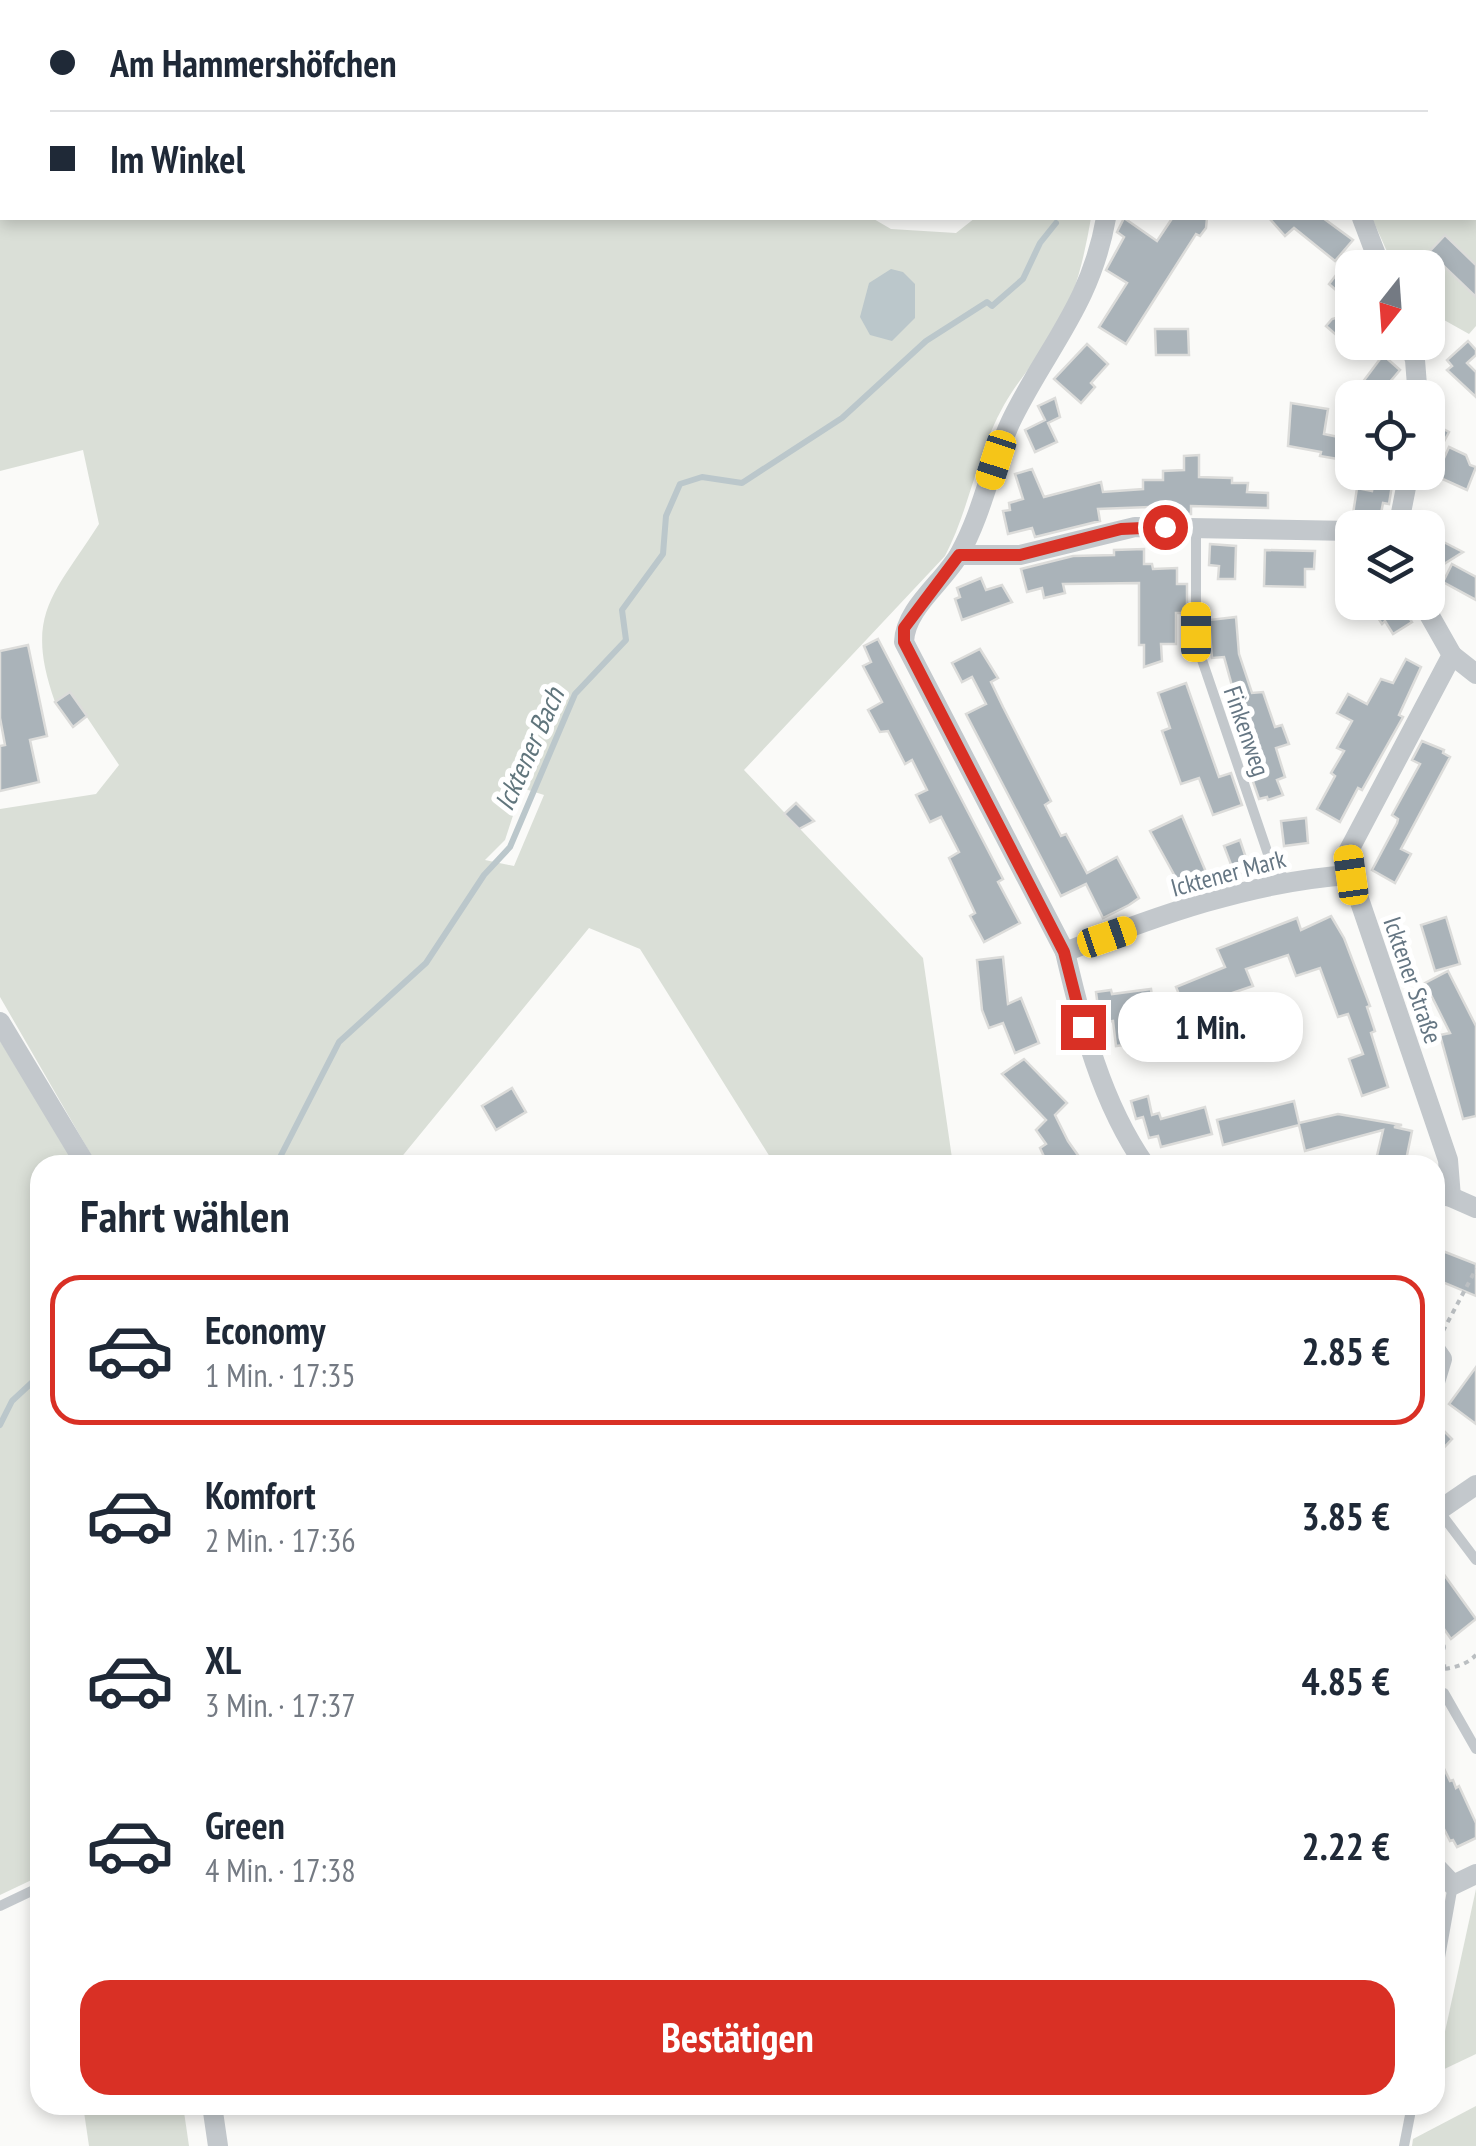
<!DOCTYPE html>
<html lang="de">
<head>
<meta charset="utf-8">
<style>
	body { margin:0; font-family:"PT Sans Narrow",sans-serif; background:#f2f2f3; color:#1f2937; height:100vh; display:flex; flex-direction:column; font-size:38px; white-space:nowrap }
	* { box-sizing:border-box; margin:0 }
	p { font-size:32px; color:#747a83 }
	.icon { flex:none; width:55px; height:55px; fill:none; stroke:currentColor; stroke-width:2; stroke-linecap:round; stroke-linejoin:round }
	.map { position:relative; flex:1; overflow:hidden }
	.details { position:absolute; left:30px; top:1155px; width:1415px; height:960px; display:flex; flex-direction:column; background:#fff; border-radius:30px; box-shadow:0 5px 15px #0003 }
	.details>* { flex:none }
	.hud { position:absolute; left:0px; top:0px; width:1478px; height:220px; box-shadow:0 5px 15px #0003; display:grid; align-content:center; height:220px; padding:0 50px; background:#fff }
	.needle { width:65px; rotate:197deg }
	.fabs { position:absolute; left:1335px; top:250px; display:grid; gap:20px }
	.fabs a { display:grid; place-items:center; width:110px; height:110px; border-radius:20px; background:#fff; box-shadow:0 5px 15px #0003; font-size:50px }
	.end { position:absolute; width:45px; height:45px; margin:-22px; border:12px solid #d93025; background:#fff; box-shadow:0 0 0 5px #fff }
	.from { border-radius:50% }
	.bubble { position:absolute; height:70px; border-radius:30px; background:#fff; box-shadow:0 5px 15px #0003; font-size:32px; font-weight:800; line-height:70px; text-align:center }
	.car { position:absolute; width:30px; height:60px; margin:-30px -15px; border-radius:12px; box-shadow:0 0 8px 2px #0007; background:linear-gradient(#f5c518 24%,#345 0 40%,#f5c518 0 76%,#345 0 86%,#f5c518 0) }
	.hud b { display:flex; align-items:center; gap:35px; height:95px; font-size:38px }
	.hud b+b { border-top:2px solid #e0e1e3 }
	.hud i { width:25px; height:25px; background:#1f2937 }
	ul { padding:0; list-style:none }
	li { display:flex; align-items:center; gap:30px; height:150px; margin:0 20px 15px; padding:0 30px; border:5px solid transparent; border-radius:30px }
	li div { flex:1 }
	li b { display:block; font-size:38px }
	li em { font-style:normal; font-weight:800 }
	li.active { border-color:#d93025 }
	li>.icon { width:90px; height:90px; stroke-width:1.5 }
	h2 { padding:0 50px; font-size:45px; line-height:120px }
	.cta { display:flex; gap:20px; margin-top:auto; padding:20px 50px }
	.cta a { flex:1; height:115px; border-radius:30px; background:#d93025; color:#fff; font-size:40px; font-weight:800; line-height:115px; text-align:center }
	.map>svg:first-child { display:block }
	.green { fill:#dadfd7; fill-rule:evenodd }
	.water { fill:#bbc7cb }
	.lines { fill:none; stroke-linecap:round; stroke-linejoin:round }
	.stream { stroke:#bbc7cb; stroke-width:6 }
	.building { fill:#aab3b9; stroke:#dcdcda; stroke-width:2.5 }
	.path { stroke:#bbbfc2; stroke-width:4; stroke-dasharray:5 5; stroke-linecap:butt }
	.service { stroke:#c3c8cc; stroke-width:10 }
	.minor { stroke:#c3c8cc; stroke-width:20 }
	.route { stroke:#d93025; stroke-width:12 }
	.labels { text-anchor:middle; stroke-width:10; stroke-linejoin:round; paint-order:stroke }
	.street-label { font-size:25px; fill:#657683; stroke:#fff }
	.water-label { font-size:28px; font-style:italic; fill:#60757c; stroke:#fff }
</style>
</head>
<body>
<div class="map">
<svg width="1476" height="2146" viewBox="0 0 1476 2146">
	<rect width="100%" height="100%" fill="#fafaf8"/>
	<!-- green -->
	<g class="green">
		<path d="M0,0l548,2h-546v216h870l19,11 65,4 19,-15h116c-7,40 -16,81 -38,117 -15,24 -35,45 -49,70 -27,47 -34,103 -59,151l-201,214 179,188 30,207h-178l-135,-216 -51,-21 -194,237h-298l-97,-168v-188l96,-15 23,-29 -49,-73 -15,10c-31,-88 -2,-106 44,-178l-16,-74 -83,21zM522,788l22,7 -30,71 -29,-6 20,-20z"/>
		<polygon points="1120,0 1476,0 1476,326 1469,334 1428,311 1428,268 1394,267 1372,218 1475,218 1475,2"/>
		<polygon points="0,1041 77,1165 40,1165 40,1876 0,1895"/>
		<polygon points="1476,1889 1476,2054 1436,2073"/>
		<polygon points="83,2105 183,2105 189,2146 89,2146"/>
		<polygon points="1476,2106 1476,2146 1412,2146 1413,2139"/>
	</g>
	<!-- water -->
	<polygon class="water" points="891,269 903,272 915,284 915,318 892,341 870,335 860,317 869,283"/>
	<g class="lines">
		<!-- stream -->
		<g class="stream">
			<polyline points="276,1165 339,1042 426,963 484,875 510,847 575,694 626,640 622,610 663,554 666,516 680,484 702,477 742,483 842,418 926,341 987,302 992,306 1023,279 1040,243 1056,223"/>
			<polyline points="0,1425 12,1401 40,1375"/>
		</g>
	</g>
	<!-- building -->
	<g class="building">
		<polygon points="1124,218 1157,241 1171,220 1168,218 1207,218 1206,228 1200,236 1196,234 1126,344 1099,327 1127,283 1106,270 1124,237 1117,232"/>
		<polygon points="1269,218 1323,218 1353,240 1335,261 1294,228 1285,236"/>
		<polygon points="1445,235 1476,265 1476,297 1429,252"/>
		<polygon points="1352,255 1352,304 1329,284"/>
		<polygon points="1352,313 1352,325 1341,339 1326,326 1332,319"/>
		<polygon points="1155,329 1188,329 1189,355 1156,355"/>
		<polygon points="1468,341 1476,350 1476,355 1467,363 1476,372 1476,397 1447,370 1452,366 1447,360"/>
		<polygon points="1087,344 1108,364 1091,383 1095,387 1081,403 1054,379"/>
		<polygon points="1383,355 1400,370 1378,396 1362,383"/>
		<polygon points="1055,398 1060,417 1048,423 1057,442 1035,452 1025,430 1045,420 1038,406"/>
		<polygon points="1291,403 1328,409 1324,434 1348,439 1344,460 1320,456 1321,452 1288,446"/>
		<polygon points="1434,424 1449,432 1441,447 1428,440"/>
		<polygon points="1449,447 1466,455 1470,465 1476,467 1467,490 1436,476"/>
		<polygon points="1199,455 1199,477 1232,478 1232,483 1248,483 1247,492 1268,493 1268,508 1191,506 1191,514 1149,514 1149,507 1098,509 1100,521 1035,537 1032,528 1008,534 1003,511 1010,510 1009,503 1023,499 1015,474 1032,469 1044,497 1101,482 1103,492 1143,489 1143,480 1163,480 1163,471 1184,470 1184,456"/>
		<polygon points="1374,482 1392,485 1389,504 1383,503 1380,519 1353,514 1357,488 1372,491"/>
		<polygon points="1428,534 1463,552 1428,574"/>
		<polygon points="1210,544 1236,546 1235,579 1218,579 1219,566 1209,565"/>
		<polygon points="1144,549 1144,564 1152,564 1153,569 1177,568 1177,584 1187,584 1187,613 1176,613 1176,644 1161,644 1162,661 1144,667 1144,645 1139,645 1139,583 1063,584 1065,593 1044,598 1042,588 1027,592 1021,569 1073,556 1114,555 1114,550"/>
		<polygon points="1265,550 1315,551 1314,569 1305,569 1305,587 1264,586"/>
		<polygon points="1452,564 1476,577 1476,600 1443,582"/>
		<polygon points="981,578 986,590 1002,585 1012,602 962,620 955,599 960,597 957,588"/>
		<polygon points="1368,602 1399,602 1412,622 1393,634 1385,621 1382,624"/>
		<polygon points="1236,617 1239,654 1252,693 1263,692 1275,727 1282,725 1289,744 1276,748 1285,777 1277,780 1283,795 1268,800 1267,797 1259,799 1248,767 1254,765 1224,657 1212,658 1209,620"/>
		<polygon points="878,639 1003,879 998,882 1020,923 984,942 970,916 975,913 949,858 959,852 941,817 930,822 916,795 927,790 912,760 905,764 888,731 880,732 868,710 882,702 863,666 871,662 864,646"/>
		<polygon points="28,645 47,736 30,740 39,782 0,791 0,746 5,745 0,718 0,651"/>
		<polygon points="980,649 998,678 991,682 1003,707 1051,801 1045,805 1061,836 1066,834 1087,873 1117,857 1139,898 1129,905 1103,918 1086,884 1061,896 966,714 986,704 972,677 962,682 952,663"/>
		<polygon points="1406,659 1421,667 1399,715 1403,717 1362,790 1358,788 1340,822 1317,809 1335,776 1331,773 1344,751 1337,748 1352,721 1337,713 1348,694 1367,704 1381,679 1393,683"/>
		<polygon points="1186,683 1219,777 1231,773 1242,805 1213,815 1199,778 1181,784 1162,731 1170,728 1158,693"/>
		<polygon points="70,692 87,716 73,727 55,702"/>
		<polygon points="1422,741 1444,750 1443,753 1450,757 1401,849 1411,854 1395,883 1372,870 1397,823 1398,819 1392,815 1420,764 1412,760"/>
		<polygon points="796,803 814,821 799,829 784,814"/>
		<polygon points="1182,816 1212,886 1195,891 1189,884 1182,889 1150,831"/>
		<polygon points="1306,818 1308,843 1284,846 1281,821"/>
		<polygon points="1240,840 1250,870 1235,875 1224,846"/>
		<polygon points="1331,916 1344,938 1370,1006 1367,1007 1375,1031 1371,1033 1388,1087 1362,1096 1349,1059 1363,1054 1348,1014 1338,1017 1320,968 1296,976 1288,955 1246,969 1253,986 1185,1009 1176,987 1225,967 1217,949 1297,918 1301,930"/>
		<polygon points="1446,917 1460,964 1435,971 1421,925"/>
		<polygon points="1003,957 1008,1004 1021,998 1039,1043 1015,1053 1003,1023 989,1028 982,1010 977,960"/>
		<polygon points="1448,971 1476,1026 1476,1116 1463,1119 1440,1035 1450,1033 1425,983"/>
		<polygon points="1151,989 1155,1017 1129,1021 1132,1044 1116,1046 1113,1021 1100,1023 1096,992 1111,990 1112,994"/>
		<polygon points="1024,1059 1067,1103 1055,1115 1068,1141 1085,1165 1048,1165 1040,1148 1046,1144 1036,1130 1046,1120 1002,1074"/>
		<polygon points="512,1088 526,1112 496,1130 482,1106"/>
		<polygon points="1148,1096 1152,1115 1159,1113 1161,1119 1205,1107 1212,1134 1161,1147 1158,1136 1149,1138 1143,1117 1136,1119 1131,1101"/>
		<polygon points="1294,1101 1299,1123 1338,1114 1402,1125 1394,1127 1412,1131 1405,1165 1376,1160 1383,1130 1305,1151 1299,1125 1223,1145 1217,1120"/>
		<polygon points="1435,1248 1476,1264 1476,1296 1435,1279"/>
		<polygon points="1476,1367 1476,1424 1449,1404"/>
		<polygon points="1435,1422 1452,1439 1435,1457"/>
		<polygon points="1435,1562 1476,1619 1451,1639 1435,1616"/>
		<polygon points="1435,1750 1450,1781 1453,1780 1456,1788 1459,1786 1476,1823 1476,1838 1457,1847 1453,1840 1450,1841 1435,1811"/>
	</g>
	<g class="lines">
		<!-- path -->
		<g class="path">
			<polyline points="1371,0 1373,2"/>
			<polyline points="1287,2 1290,0"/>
			<polyline points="1475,93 1476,94"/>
			<polyline points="1475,165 1476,165"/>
			<polyline points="1443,1331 1476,1269"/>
			<path d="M1435,1670c16,-2 29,-3 41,-15"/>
			<polyline points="1442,1679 1445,1660"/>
		</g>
		<!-- service -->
		<g class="service">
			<polyline points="1196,527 1196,632 1200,654 1269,857 1286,881"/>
			<polyline points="1439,1511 1476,1560"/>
			<polyline points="1435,1640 1441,1647"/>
			<polyline points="1444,1693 1476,1749"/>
			<polyline points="0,1906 40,1887"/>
			<polyline points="1435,1985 1453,1885"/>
			<polyline points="1404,2146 1412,2105"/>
		</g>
		<!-- minor -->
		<g class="minor">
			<polyline points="698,0 702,2"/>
			<polyline points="1099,0 1100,2"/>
			<polyline points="793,2 797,0"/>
			<polyline points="1032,2 1033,0"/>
			<path d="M1106,218c-15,85 -57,127 -93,199 -22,44 -29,93 -53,136 -16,29 -55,55 -56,89l161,310c17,73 36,150 80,213"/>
			<polyline points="1362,218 1381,268"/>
			<polyline points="1409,342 1415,360 1418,398"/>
			<polyline points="1398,528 1409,472"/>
			<polyline points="959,555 1020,555 1135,527 1352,531"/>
			<polyline points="1422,602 1452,655 1348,852 1358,896 1448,1160 1451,1197"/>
			<polyline points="1452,655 1476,674"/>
			<path d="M1065,952c91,-36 188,-71 286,-77"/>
			<polyline points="0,1022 86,1165"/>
			<polyline points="1435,1194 1451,1197 1476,1208"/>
			<polyline points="1435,1349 1442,1359 1435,1382"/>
			<polyline points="1435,1513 1476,1485"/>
			<polyline points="1435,1866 1453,1885 1476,1874"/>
			<polyline points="212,2105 218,2146"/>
		</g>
	</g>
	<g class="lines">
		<!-- route -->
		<polyline class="route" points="1083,1027 1064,952 904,642 904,628 959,555 1020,555 1121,529 1165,527"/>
	</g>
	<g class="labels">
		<!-- street labels -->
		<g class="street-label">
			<text transform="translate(1247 731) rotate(71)" y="9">Finkenweg</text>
			<text transform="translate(1228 873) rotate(-15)" y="9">Icktener Mark</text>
			<text transform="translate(1413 980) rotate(71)" y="9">Icktener Straße</text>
		</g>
		<!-- water labels -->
		<g class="water-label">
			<text transform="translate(529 749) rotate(-66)" y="10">Icktener Bach</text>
		</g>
	</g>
</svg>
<div class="fabs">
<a><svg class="needle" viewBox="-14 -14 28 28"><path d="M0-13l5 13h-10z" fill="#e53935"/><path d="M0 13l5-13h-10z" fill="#747a83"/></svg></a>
<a><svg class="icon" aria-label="locate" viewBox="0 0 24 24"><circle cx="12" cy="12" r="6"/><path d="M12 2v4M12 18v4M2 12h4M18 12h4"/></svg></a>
<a><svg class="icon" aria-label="layers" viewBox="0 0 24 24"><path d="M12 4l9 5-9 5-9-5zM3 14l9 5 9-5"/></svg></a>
</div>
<i class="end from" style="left:1165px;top:527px"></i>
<i class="end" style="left:1083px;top:1027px"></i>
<div class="bubble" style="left:1118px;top:992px;width:185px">1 Min.</div>
<i class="car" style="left:996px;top:460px;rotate:198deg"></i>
<i class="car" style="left:1196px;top:632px;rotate:0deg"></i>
<i class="car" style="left:1351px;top:875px;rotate:352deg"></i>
<i class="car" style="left:1107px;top:937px;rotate:71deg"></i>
<div class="hud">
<b><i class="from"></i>Am Hammershöfchen</b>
<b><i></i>Im Winkel</b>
</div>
<section class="details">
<h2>Fahrt wählen</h2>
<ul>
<li class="active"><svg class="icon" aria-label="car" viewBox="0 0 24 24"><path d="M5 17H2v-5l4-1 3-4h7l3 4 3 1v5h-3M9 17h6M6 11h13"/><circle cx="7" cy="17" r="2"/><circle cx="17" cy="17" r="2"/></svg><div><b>Economy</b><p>1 Min. · 17:35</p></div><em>2.85 €</em></li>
<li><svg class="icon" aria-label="car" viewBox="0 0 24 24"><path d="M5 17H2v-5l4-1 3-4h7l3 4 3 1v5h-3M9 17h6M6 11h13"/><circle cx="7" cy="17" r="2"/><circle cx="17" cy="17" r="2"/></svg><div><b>Komfort</b><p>2 Min. · 17:36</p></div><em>3.85 €</em></li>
<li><svg class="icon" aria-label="car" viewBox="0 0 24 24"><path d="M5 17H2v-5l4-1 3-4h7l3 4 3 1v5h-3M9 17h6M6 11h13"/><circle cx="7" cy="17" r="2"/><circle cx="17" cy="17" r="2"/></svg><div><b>XL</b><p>3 Min. · 17:37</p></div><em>4.85 €</em></li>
<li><svg class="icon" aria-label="car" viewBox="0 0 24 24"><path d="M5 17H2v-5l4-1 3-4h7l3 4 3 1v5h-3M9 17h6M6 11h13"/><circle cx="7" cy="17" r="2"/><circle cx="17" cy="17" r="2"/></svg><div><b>Green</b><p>4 Min. · 17:38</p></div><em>2.22 €</em></li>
</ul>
<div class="cta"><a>Bestätigen</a></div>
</section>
</div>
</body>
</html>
